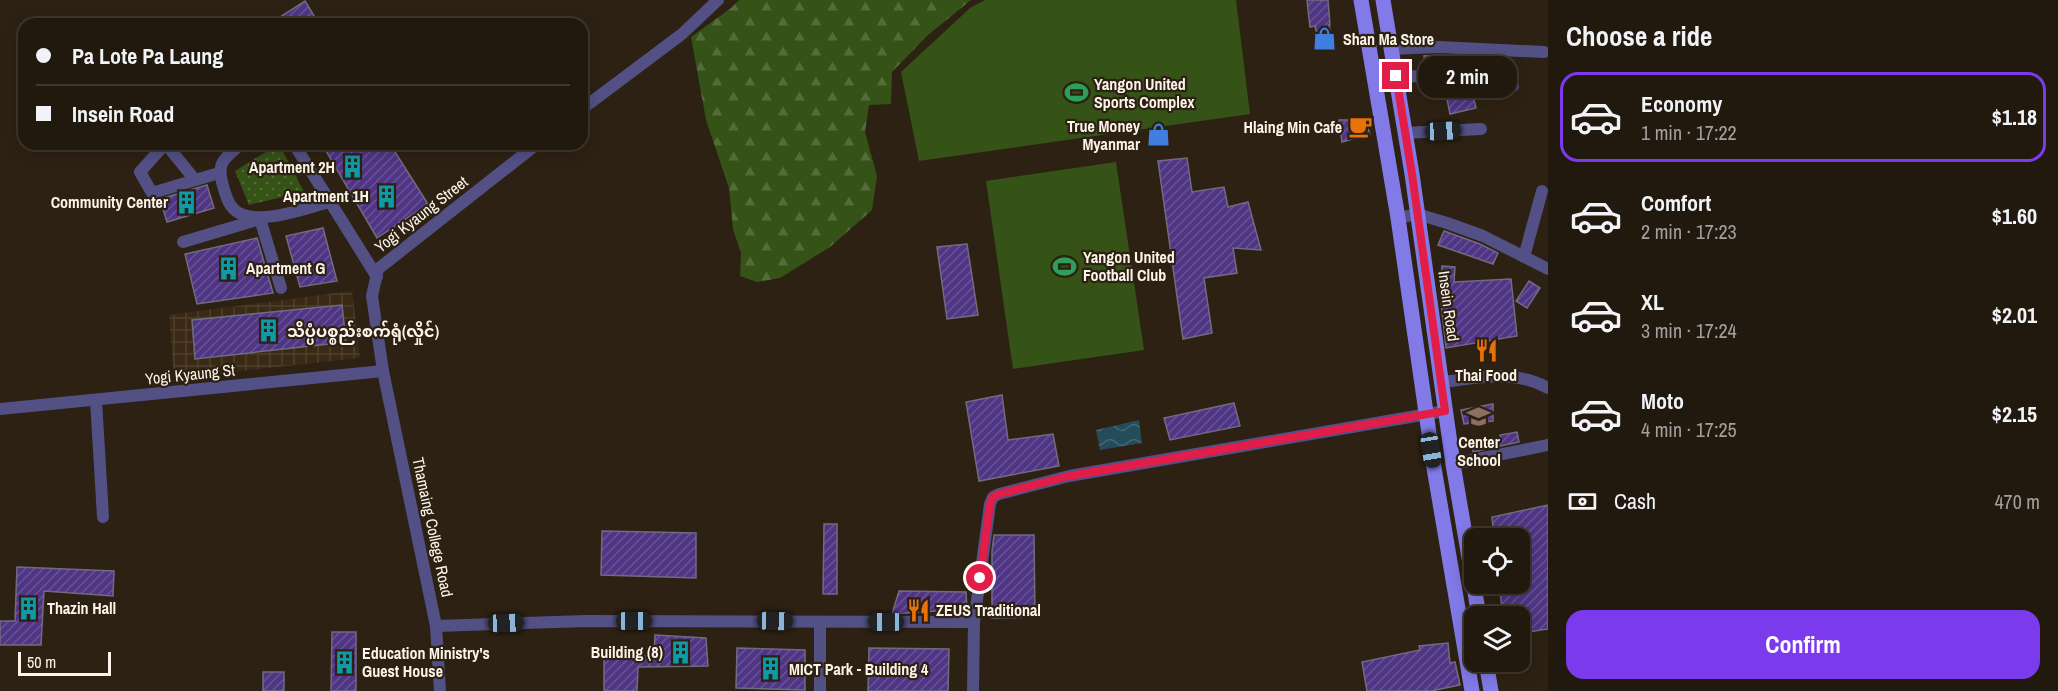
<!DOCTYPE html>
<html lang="en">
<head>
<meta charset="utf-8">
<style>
	body { margin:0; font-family:"Archivo Narrow","Noto Sans Myanmar",sans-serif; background:#2a2217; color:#f1f3f6; height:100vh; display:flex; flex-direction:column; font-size:22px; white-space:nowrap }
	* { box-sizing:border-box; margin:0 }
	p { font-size:20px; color:#a2a09e }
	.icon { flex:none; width:33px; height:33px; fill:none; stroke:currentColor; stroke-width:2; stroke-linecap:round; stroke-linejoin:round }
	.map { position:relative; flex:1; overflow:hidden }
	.details { display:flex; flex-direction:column; background:#22190e; width:510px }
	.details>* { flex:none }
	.banner { position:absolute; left:18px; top:18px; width:570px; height:132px; border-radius:18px; box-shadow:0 3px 15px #0003,0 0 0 2px #3f382e; display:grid; align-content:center; height:132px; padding:0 18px; background:#22190e }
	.controls { position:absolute; left:1464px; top:528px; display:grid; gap:12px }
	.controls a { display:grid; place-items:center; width:66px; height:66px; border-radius:12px; background:#22190e; box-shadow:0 3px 15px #0003,0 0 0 2px #3f382e; font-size:30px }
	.scale { position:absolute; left:18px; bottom:15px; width:93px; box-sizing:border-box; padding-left:6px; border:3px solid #fcf4ea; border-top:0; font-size:16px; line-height:21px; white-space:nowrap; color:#fcf4ea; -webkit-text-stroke:4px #2d2113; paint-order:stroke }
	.end { position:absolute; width:27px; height:27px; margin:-14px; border:8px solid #e11d48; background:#fff; box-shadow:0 0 0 3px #fff }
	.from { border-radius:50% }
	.bubble { position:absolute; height:42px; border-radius:18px; background:#22190e; box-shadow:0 3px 15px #0003,0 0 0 2px #3f382e; font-size:20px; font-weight:800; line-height:42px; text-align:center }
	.car { position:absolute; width:18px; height:36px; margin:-18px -9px; border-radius:8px; box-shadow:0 0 4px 2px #0007; background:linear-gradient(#222 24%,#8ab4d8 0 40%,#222 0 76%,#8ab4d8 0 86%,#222 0) }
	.banner b { display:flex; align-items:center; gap:21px; height:57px; font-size:22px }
	.banner b+b { border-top:2px solid #3f382e }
	.banner i { width:15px; height:15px; background:#f1f3f6 }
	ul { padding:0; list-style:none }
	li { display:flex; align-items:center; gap:18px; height:90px; margin:0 12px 9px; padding:0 6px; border:3px solid transparent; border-radius:18px }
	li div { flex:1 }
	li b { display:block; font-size:22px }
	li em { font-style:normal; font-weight:800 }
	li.on { border-color:#7c3aed }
	li>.icon { width:54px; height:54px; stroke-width:1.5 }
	h2 { padding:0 18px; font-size:27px; line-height:72px }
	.pay { display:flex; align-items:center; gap:15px; height:66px; padding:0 18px; font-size:22px }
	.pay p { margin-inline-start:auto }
	.action { display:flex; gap:12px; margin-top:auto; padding:12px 18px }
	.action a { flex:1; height:69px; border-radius:18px; background:#7c3aed; color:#fff; font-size:24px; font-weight:800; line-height:69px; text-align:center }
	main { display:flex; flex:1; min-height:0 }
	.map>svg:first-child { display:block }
	.industrial { fill:url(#industrial-grid) }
	.green { fill:url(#green-dots) }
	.forest { fill:url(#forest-firs) }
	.pitch { fill:#355217 }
	.water { fill:url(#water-waves) }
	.building { fill:url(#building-hatch); stroke:#706c80; stroke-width:1.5 }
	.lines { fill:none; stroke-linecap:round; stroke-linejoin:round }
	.minor { stroke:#525085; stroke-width:12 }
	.major { stroke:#817ae7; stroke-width:15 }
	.route { stroke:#e11d48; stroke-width:8 }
	.labels { text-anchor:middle; stroke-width:4.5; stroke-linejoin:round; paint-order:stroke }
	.poi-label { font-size:16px; font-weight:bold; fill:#fcf4ea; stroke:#2d2113; text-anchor:start }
	.street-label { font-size:16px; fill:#fcf4ea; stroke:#2d2113 }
</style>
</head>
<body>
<main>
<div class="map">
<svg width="1548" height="691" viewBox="0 0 1548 691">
	<defs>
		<pattern id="industrial-grid" width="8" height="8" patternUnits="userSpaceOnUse" patternTransform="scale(1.5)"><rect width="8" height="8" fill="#3a2a15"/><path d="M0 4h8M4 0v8" fill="none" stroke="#4e3f2c"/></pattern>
		<pattern id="green-dots" width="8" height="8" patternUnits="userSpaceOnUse" patternTransform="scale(1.5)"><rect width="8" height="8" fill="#355217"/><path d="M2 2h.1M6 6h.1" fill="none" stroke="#536c39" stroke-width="1.8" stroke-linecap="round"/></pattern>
		<pattern id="forest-firs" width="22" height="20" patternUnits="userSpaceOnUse" patternTransform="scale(1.5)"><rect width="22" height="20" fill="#355217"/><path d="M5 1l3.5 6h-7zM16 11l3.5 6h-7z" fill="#536c39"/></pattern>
		<pattern id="water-waves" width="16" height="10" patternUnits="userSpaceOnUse" patternTransform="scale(1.5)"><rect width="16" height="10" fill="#254c5b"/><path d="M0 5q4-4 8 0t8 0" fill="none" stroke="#466673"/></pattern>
		<pattern id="building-hatch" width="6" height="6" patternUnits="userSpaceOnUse" patternTransform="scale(1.5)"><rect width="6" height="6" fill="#4f3584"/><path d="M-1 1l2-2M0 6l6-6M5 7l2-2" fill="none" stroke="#695396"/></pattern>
	</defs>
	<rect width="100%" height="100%" fill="#2d2113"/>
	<!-- industrial -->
	<polygon class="industrial" points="352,291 360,358 174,378 169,315"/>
	<!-- green -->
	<polygon class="green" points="279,144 304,192 249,205 235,171"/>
	<!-- forest -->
	<polygon class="forest" points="739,0 971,0 928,35 892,72 891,104 869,105 865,132 877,176 872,210 830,247 780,278 757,282 740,276 741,253 733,229 729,188 706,120 691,37 731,8"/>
	<!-- pitch -->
	<g class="pitch">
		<polygon points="985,0 1236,0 1250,114 919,161 901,72 970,8"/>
		<polygon points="1116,162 1144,350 1013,369 986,181"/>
	</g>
	<!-- water -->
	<polygon class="water" points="1139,420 1142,443 1100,450 1096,430"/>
	<!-- building -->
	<g class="building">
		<polygon points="1307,0 1328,0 1330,25 1329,25 1334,46 1320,48 1315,26 1310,27"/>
		<polygon points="305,1 319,24 269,24"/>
		<polygon points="1440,55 1441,69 1425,68 1424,56"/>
		<polygon points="1456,85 1471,86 1476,108 1450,114 1447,99 1458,97"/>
		<polygon points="1339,120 1365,120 1370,134 1342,142"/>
		<polygon points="322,144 390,144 428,204 377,238"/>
		<polygon points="1187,158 1192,192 1224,187 1228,207 1248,202 1261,250 1233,248 1237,273 1204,278 1212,333 1183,339 1158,161"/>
		<polygon points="207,185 214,208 167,222 160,199"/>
		<polygon points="323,228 337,281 300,287 286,236"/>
		<polygon points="1444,231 1480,244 1498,253 1493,264 1438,245"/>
		<polygon points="257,238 273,293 197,304 185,254"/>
		<polygon points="967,244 978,315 947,319 937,247"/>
		<polygon points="1442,266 1455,267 1454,282 1511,279 1517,336 1446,348 1439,283 1441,283"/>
		<polygon points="1529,281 1540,288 1527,308 1516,301"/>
		<polygon points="342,305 346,342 195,359 192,320"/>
		<polygon points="1002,395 1008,440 1053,434 1059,466 979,481 966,402"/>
		<polygon points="1234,403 1240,426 1170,440 1164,418"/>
		<polygon points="1493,404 1493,421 1464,424 1461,410"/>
		<polygon points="1517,432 1519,442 1473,452 1472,445 1501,440 1500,435"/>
		<polygon points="1548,505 1548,629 1520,633 1520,616 1503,616 1499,584 1520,584 1520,538 1494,538 1492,517"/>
		<polygon points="824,524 837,524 837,594 823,594"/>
		<polygon points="602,531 696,533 696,578 601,575"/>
		<polygon points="994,535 1034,535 1035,617 992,618 992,551"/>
		<polygon points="17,567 114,571 113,596 44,591 41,645 0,645 0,621 15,621"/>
		<polygon points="899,591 966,592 967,609 892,614"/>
		<polygon points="332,632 356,632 356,691 331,691"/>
		<polygon points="655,635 706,638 708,666 638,667 637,691 604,691 604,655 654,656"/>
		<polygon points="1448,643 1450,663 1455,662 1460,685 1431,691 1367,691 1362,662 1420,650 1419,646"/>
		<polygon points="737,648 805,650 805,690 736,688"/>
		<polygon points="869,648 949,649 948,691 868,691"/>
		<rect x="263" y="672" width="21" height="19"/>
	</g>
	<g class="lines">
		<!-- minor -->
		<g class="minor">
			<polyline points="1391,49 1439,47 1544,52"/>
			<polyline points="1396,76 1500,78 1513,86"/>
			<polyline points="582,109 682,34 718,0"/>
			<polyline points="1405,133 1481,129"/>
			<polyline points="165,144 140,172 152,193 219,173"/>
			<polyline points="166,144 195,180"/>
			<path d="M241,144c-17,15 -25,18 -18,42 3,10 6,22 16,27 24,12 66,-5 91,-11"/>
			<polyline points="294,144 377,277"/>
			<polyline points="1398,218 1417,214 1447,223 1483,236 1548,269"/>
			<polyline points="183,242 260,219 281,288"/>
			<polyline points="1524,257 1542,191"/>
			<path d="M1442,382c36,-4 73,-13 106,6"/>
			<polyline points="96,400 103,517"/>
			<polyline points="0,409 383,371"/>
			<polyline points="1453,464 1548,445"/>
			<polyline points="436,626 586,621 974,622 990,504 993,497 999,494 1069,476 1445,411"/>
			<polyline points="440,691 436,626 383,371 372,296 378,269 537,144"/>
			<polyline points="820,691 820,622"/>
			<polyline points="973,691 974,622"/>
		</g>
		<!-- major -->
		<g class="major">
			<polyline points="1361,0 1398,218 1434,468 1472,691"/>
			<polyline points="1383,0 1412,174 1453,464 1479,616"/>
			<polyline points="1486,662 1491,691"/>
		</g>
	</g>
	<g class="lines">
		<!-- route -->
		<polyline class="route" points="980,578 990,504 993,497 999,494 1069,476 1445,411 1412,174 1396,76"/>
	</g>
	<!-- icons -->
	<defs>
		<symbol id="shop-bare" viewBox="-9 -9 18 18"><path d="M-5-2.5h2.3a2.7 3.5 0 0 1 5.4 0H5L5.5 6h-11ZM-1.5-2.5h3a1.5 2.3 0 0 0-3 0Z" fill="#3f7fe0" stroke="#2d2113" stroke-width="2.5" paint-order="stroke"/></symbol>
		<symbol id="stadium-bare" viewBox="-9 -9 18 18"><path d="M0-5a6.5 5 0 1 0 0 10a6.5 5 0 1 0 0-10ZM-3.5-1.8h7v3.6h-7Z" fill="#2e9e5b" stroke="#2d2113" stroke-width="2.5" paint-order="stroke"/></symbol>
		<symbol id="cafe-bare" viewBox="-9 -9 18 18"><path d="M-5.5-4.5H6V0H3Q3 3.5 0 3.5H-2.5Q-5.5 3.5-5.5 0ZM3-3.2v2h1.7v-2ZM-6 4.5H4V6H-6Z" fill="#e8710a" stroke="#2d2113" stroke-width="2.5" paint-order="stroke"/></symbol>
		<symbol id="building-bare" viewBox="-9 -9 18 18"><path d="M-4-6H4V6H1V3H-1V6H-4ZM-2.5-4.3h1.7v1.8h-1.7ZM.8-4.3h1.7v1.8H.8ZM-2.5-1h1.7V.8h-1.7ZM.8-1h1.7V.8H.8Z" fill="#0f9aa8" stroke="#2d2113" stroke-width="2.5" paint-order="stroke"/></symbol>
		<symbol id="restaurant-bare" viewBox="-9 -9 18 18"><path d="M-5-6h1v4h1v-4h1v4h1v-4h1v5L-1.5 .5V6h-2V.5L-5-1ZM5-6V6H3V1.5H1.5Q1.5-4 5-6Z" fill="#e8710a" stroke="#2d2113" stroke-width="2.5" paint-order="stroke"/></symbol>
		<symbol id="school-bare" viewBox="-9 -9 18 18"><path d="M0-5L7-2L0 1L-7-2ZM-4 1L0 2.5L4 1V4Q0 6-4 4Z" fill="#8d6e63" stroke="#2d2113" stroke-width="2.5" paint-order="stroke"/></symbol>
	</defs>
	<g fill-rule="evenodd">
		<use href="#shop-bare" x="1308" y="22" width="33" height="33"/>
		<use href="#stadium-bare" x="1060" y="76" width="33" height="33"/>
		<use href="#cafe-bare" x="1344" y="110" width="33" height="33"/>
		<use href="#shop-bare" x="1142" y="118" width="33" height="33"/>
		<use href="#building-bare" x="336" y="150" width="33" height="33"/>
		<use href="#building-bare" x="370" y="180" width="33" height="33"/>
		<use href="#building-bare" x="170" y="186" width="33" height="33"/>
		<use href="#stadium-bare" x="1048" y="250" width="33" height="33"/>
		<use href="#building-bare" x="212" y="252" width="33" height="33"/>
		<use href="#building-bare" x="252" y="314" width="33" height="33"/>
		<use href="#restaurant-bare" x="1470" y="334" width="33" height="33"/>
		<use href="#school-bare" x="1462" y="400" width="33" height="33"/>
		<use href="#building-bare" x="12" y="592" width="33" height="33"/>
		<use href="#restaurant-bare" x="902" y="594" width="33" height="33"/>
		<use href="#building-bare" x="664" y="636" width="33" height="33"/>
		<use href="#building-bare" x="328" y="646" width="33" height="33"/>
		<use href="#building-bare" x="754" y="652" width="33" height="33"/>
	</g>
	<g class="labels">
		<!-- poi labels -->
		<g class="poi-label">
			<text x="1343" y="45">Shan Ma Store</text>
			<text x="1094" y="90">Yangon United<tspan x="1094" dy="18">Sports Complex</tspan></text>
			<text x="1140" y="132" text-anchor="end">True Money<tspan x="1140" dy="18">Myanmar</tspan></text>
			<text x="1342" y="133" text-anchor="end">Hlaing Min Cafe</text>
			<text x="335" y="173" text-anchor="end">Apartment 2H</text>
			<text x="369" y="202" text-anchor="end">Apartment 1H</text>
			<text x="168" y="208" text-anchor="end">Community Center</text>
			<text x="1083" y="263">Yangon United<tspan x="1083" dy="18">Football Club</tspan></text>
			<text x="246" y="274">Apartment G</text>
			<text x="287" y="337">သိပ္ပံပစ္စည်းစက်ရုံ(လှိုင်)</text>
			<text x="1486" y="381" text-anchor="middle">Thai Food</text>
			<text x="1479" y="448" text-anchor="middle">Center<tspan x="1479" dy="18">School</tspan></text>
			<text x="47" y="614">Thazin Hall</text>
			<text x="936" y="616">ZEUS Traditional</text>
			<text x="663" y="658" text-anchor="end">Building (8)</text>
			<text x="362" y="659">Education Ministry's<tspan x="362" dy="18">Guest House</tspan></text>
			<text x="789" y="675">MICT Park - Building 4</text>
		</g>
		<!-- street labels -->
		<g class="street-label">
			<text transform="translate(421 214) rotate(-38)" y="6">Yogi Kyaung Street</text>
			<text transform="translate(1449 306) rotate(82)" y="6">Insein Road</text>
			<text transform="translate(190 374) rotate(-6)" y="6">Yogi Kyaung St</text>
			<text transform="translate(433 527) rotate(78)" y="6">Thamaing College Road</text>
		</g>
	</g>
</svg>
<div class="controls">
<a><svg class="icon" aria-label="locate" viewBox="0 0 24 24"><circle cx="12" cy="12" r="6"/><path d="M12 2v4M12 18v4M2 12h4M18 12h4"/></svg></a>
<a><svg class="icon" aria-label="layers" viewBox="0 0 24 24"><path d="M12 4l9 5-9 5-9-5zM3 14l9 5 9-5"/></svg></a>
</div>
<div class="scale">50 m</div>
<i class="end from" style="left:980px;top:578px"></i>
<i class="end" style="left:1396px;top:76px"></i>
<div class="bubble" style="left:1418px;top:56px;width:99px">2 min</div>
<i class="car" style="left:1443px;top:131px;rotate:87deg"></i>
<i class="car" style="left:1431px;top:450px;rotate:171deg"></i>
<i class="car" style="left:634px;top:621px;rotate:90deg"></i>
<i class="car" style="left:775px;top:621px;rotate:91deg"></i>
<i class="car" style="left:886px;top:622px;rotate:270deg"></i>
<i class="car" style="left:506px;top:623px;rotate:88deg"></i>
<div class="banner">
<b><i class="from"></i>Pa Lote Pa Laung</b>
<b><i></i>Insein Road</b>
</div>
</div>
<section class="details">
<h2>Choose a ride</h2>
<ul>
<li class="on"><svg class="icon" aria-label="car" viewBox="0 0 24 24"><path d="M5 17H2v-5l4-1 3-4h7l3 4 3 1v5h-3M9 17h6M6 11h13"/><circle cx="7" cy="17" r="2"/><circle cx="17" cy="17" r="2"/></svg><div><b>Economy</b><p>1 min · 17:22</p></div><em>$1.18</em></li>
<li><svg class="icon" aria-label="car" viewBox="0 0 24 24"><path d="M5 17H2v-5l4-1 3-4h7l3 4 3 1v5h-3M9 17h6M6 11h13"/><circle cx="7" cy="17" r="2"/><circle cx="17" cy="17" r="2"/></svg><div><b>Comfort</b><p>2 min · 17:23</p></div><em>$1.60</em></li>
<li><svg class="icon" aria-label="car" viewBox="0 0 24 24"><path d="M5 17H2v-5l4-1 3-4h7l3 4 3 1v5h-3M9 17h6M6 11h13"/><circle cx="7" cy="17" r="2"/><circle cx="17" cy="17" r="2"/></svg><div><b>XL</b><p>3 min · 17:24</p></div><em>$2.01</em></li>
<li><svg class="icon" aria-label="car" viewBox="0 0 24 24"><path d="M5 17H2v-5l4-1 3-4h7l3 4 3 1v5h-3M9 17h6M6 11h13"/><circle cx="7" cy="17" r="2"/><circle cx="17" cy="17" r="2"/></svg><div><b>Moto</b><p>4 min · 17:25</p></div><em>$2.15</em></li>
</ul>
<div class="pay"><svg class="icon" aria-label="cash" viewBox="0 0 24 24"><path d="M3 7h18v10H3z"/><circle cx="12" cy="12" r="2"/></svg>Cash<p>470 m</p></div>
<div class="action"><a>Confirm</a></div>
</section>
</main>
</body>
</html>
